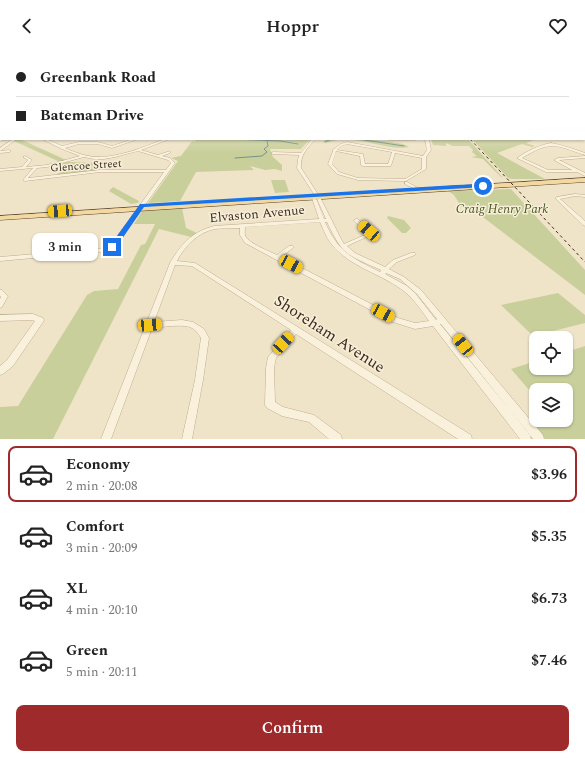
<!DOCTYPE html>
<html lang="en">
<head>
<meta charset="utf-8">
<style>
	body { margin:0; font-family:Spectral,serif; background:#f6f6f6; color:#222; height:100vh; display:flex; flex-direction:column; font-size:15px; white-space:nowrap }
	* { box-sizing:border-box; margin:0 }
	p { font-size:13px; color:#767676 }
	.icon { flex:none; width:22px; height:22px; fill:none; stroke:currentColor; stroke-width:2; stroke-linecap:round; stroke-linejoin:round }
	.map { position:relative; height:387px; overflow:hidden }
	.drawer { display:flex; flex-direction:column; background:#fff; flex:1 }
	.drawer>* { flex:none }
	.banner { position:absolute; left:0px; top:0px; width:585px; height:88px; box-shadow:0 1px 3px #0004; display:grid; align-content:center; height:88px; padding:0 16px; background:#fff }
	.buttons { position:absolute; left:529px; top:279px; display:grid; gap:8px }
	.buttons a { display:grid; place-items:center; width:44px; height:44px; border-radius:8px; background:#fff; box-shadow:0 1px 3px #0004; font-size:20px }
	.end { position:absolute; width:18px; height:18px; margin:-9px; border:5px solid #1a73e8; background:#fff; box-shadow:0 0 0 2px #fff }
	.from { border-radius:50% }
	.bubble { position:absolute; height:28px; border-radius:8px; background:#fff; box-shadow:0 1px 3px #0004; font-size:13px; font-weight:600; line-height:28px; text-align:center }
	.car { position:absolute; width:12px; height:24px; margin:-12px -6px; border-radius:5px; box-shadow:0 0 3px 1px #0007; background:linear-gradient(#f5c518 24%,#345 0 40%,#f5c518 0 76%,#345 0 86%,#f5c518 0) }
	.banner b { display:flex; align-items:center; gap:14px; height:38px; font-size:15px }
	.banner b+b { border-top:1px solid #e0e0e0 }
	.banner i { width:10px; height:10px; background:#222 }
	ul { padding:7px 0 0; list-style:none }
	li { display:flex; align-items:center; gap:12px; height:56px; margin:0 8px 6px; padding:0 8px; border:2px solid transparent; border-radius:8px }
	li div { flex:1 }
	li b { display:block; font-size:15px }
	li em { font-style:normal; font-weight:600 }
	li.active { border-color:#9e2a2b }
	li>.icon { width:36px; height:36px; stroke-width:1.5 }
	.primary-button { display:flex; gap:8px; margin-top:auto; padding:8px 16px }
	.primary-button a { flex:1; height:46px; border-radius:8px; background:#9e2a2b; color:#fff; font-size:16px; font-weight:600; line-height:46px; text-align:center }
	header { display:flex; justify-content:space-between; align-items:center; height:52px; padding:0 16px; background:#fff; font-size:18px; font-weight:600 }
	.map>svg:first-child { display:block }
	.green { fill:#c9cf9b }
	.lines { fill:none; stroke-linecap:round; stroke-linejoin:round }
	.stream { stroke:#6f938a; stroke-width:1 }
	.minor-casing { stroke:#8d765c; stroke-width:0.5 }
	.major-casing { stroke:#5b4430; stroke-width:1 }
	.minor { fill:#faf1dc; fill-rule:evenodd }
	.major { fill:#f3d9a0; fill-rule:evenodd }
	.rail { stroke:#3d2e20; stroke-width:1; stroke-dasharray:3 3; stroke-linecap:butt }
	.route { fill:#1a73e8 }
	.labels { text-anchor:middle; stroke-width:3; stroke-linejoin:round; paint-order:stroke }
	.far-street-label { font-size:11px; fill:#3d2e20; stroke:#f7eed8 }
	.park-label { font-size:13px; font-style:italic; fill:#4d5a26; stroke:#f7eed8 }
	.street-label { font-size:13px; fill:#3d2e20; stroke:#f7eed8 }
	.near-street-label { font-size:16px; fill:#3d2e20; stroke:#f7eed8 }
</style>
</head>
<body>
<header><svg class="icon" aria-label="back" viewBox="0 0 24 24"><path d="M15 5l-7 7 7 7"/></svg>Hoppr<svg class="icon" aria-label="heart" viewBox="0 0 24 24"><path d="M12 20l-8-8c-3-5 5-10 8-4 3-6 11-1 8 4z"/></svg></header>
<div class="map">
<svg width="585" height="387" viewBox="0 0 585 387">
	<rect width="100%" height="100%" fill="#f0e4c8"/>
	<!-- green -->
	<g class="green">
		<polygon points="16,87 20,87 66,108 60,110 14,89"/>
		<polygon points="194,87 310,87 301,97 270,97 273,105 282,113 282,119 275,117 265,118 250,114 254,118 196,120 180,149 148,151 178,109 171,106 181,104 192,89 196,90"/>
		<path d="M326,87c15,0 74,0 83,8 -15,4 -47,-8 -65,-8 -7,0 -15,5 -21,3z"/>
		<polygon points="431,87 468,87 503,126 501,125 483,107 471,105 477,104 472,100 473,98 469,94 453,94 446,91 446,94 433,93"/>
		<polygon points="472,87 548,87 534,88 526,91 535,94 532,95 522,92 497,101 545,127 512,127 508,126"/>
		<polygon points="68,110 98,111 94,119 57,123 64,114 61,112"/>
		<polygon points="285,128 289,140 275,141 271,128"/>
		<polygon points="113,135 139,149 138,151 131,152 109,139"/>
		<polygon points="511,137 585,218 585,243 471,156 462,156 454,143 448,139"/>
		<polygon points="182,156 186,176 197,181 191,185 159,177 53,387 0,387 0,355 18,354 87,243 94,239 118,237 141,193 145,192 155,172 134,172 142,159"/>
		<polygon points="388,164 404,168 411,176 406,181 402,181 387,166"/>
		<polygon points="558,241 585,263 585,271 533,284 501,253"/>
		<polygon points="585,294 585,387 545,387 536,374 555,368 566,368 566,338 536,338 536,346 511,317 536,309 536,316 566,316 566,300"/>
	</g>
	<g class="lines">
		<!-- stream -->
		<g class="stream">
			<polyline points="232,87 280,89 298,92"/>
			<polyline points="358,87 404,94"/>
			<polyline points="325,90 331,87"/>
			<polyline points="235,106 262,104 267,100 264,97 268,94 267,89"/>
		</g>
		<defs>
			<g id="minor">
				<rect x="584" y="50" width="1" height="2"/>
				<rect x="584" y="66" width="1" height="2"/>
				<rect x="584" y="75" width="1" height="2"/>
				<rect x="584" y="81" width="1" height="2"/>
				<polygon points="0,87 10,87 0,89"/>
				<polygon points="13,87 17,87 0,99 9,98 11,99 10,100 0,101 0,96"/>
				<path d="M42,87h4l16,7 17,-4h19l14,4 21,-7h5l-26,9 -14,-4h-19l-14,4c9,4 19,8 30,9 24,1 48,-10 70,-18h5l-29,11 17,5 12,-4v2l-8,3 8,2 5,5 -61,85 -5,3 -109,10v-4l106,-9 4,-2 54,-74h-64l-75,9 -2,-1 10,-12 -33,3v-2l22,-2 6,-7 -5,-3 2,-1 7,4 -6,7 21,-2 33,-9 -18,-7zM138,99l30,9 3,3 -5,7h-66l-72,8 9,-10 10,-1 37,-10 10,2h10l11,-2z"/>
				<path d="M312,87h4c-9,9 -16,16 -15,29l20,31 10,20 1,1v1l8,16 4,7 23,-10 -13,-13v-1l2,-1h2l15,15 -26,12 8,7 30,14 8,-7 18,-7h4l1,1 -1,1 -18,7 -8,7 15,8 17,13 122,145 1,4h-11l-92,-115h-1l90,111 1,4h-11l-87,-113 -18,3 -22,-7 -148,-79 -5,-8v-7c-8,0 -17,0 -25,1 -17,3 -31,18 -38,32l18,2 276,172 1,4h-14l-162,-105 -20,24 -2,10 1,34 8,5 31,8 27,20 1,4h-13l-20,-17 -27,-6 -15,-8 -2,-3 1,-37 2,-11 23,-27 -99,-64 -17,-1 -21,57 28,-2 11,2 11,7 5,9 -6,42 -11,59h-10l13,-59 6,-42c-2,-4 -6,-9 -11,-11 -10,-3 -27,0 -38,1l-41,111h-10l69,-176c11,-19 22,-31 44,-37l105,-7 -7,-21 2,-4 -17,-26 1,-8 1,-5 -26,-1 -2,-1 2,-1 28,1zM316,146l1,1 9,20h-2zM320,170c4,9 7,17 13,24 18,21 46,27 68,43 12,8 20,21 28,32l-14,2 -17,-5 -117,-61 12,-9 1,-1 -1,-1h-4l-12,9c-7,-3 -28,-12 -31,-18 -2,-3 -1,-6 -1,-10zM325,170h2c4,8 8,17 14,25 9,11 27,17 40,23l-1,2c-28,-14 -42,-20 -55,-50zM386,221l14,6 17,15 20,25 -1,1 -21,-27 -8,-7 -22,-12z"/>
				<polygon points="387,87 417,87 415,88 389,88"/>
				<path d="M425,87h4l2,11 -5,7v12l-20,12 -48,-1 -21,-6 -9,-10 5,-13 -1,-1c6,-3 6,-6 15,-8l76,14 4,-6zM347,92l45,8 -4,12h-23l-2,-10 -26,-4 4,-4zM336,99l24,5 1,9 2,1h28l4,-13 27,5v11l-17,10 -47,-1 -19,-6 -7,-8z"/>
				<path d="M551,91c12,2 23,6 34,10v2c-31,-10 -33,-15 -63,3l26,12h24l-18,-10 4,-2 27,-2v2l-26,2 26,13v3l-8,-4h-31l-29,-14c10,-7 22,-13 34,-15z"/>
				<polygon points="405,130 407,130 420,137 418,138 417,138 405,132"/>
				<polygon points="575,142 585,143 585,145 575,144 560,147 585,169 585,174 583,173 555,146 557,145"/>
				<polygon points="0,238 2,238 8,244 2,255 0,256 0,247 1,245 0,244"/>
				<polygon points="33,262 43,266 44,268 43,270 13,314 3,322 0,323 0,314 7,308 35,269 32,268 0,269 0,263"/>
			</g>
			<g id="major">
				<rect x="584" y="55" width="1" height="2"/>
				<polygon points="0,71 1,71 0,74"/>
				<polygon points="585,126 585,130 0,168 0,164"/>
			</g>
		</defs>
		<!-- minor casing -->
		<use href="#minor" class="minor-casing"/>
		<!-- major casing -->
		<use href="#major" class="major-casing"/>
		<!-- minor -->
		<use href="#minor" class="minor"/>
		<!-- major -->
		<use href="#major" class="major"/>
		<!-- rail -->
		<polyline class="rail" points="470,87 585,210"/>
	</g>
	<!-- sky -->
	<linearGradient id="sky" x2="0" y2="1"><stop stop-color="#8fbad6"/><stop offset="0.47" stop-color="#f8f3e6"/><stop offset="1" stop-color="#f8f3e6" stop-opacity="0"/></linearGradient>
	<rect width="585" height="101" fill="url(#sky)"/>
	<!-- route -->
	<polygon class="route" points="483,132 485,135 144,155 115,197 109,195 140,152 142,152 456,133"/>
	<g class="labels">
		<!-- far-street labels -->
		<g class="far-street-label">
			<text transform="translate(86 113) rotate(-4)" y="4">Glencoe Street</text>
		</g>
		<!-- park labels -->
		<g class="park-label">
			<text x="502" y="161">Craig Henry Park</text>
		</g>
		<!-- street labels -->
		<g class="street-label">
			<text transform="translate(257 161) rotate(-5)" y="5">Elvaston Avenue</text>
		</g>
		<!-- near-street labels -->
		<g class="near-street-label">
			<text transform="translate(330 281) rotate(33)" y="6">Shoreham Avenue</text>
		</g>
	</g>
</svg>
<div class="buttons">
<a><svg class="icon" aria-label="locate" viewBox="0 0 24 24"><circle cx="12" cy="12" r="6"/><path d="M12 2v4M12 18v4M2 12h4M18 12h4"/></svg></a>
<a><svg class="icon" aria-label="layers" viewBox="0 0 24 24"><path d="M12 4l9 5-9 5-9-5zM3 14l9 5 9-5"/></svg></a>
</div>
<i class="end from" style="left:483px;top:134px"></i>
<i class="end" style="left:112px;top:195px"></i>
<div class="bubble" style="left:32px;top:181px;width:66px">3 min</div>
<i class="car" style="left:60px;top:159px;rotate:266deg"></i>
<i class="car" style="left:369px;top:179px;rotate:311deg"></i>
<i class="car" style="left:291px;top:212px;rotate:118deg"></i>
<i class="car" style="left:383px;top:261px;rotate:118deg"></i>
<i class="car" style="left:150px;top:273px;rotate:86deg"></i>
<i class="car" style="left:283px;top:291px;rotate:43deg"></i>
<i class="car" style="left:463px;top:293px;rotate:321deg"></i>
<div class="banner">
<b><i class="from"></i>Greenbank Road</b>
<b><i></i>Bateman Drive</b>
</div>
</div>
<section class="drawer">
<ul>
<li class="active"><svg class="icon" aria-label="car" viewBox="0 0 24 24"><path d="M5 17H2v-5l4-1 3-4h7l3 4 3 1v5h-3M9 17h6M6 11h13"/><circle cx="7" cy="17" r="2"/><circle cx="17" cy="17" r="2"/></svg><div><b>Economy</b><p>2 min · 20:08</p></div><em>$3.96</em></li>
<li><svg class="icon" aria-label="car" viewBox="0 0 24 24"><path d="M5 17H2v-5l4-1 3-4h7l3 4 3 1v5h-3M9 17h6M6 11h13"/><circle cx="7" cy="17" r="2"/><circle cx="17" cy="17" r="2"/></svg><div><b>Comfort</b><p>3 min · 20:09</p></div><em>$5.35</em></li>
<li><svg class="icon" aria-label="car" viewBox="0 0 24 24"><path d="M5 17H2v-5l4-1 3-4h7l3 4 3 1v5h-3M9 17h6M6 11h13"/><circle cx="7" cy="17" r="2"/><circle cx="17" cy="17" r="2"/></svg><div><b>XL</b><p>4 min · 20:10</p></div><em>$6.73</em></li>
<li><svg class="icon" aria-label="car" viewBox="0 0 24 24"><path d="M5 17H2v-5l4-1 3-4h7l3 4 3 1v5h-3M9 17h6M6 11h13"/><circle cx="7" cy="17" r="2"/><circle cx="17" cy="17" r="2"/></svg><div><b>Green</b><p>5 min · 20:11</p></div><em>$7.46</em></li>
</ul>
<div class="primary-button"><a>Confirm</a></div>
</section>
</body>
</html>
